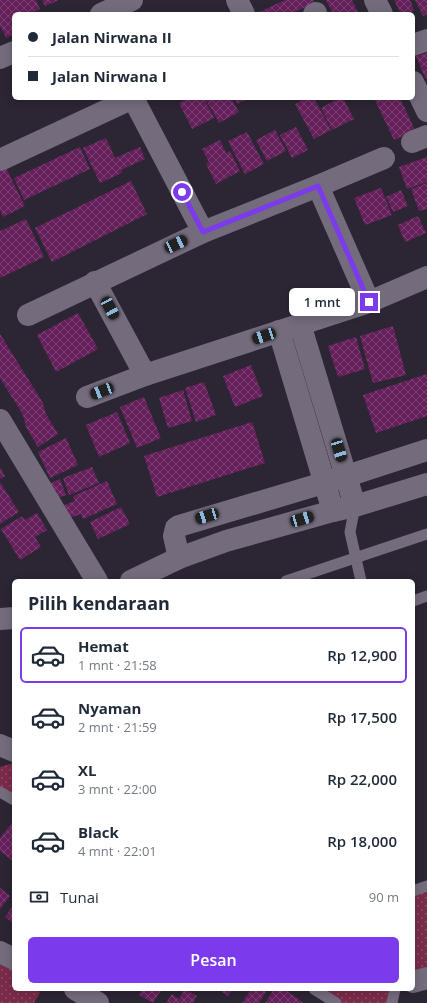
<!DOCTYPE html>
<html lang="id">
<head>
<meta charset="utf-8">
<style>
	body { margin:0; font-family:"Open Sans",sans-serif; background:#f2f2f3; color:#1f2937; height:100vh; display:flex; flex-direction:column; font-size:15px; white-space:nowrap }
	* { box-sizing:border-box; margin:0 }
	p { font-size:13px; color:#747a83 }
	.icon { flex:none; width:22px; height:22px; fill:none; stroke:currentColor; stroke-width:2; stroke-linecap:round; stroke-linejoin:round }
	.map { position:relative; flex:1; overflow:hidden }
	.details { position:absolute; left:12px; top:579px; width:403px; height:412px; display:flex; flex-direction:column; background:#fff; border-radius:6px; box-shadow:0 2px 10px #0003 }
	.details>* { flex:none }
	.guide { position:absolute; left:12px; top:12px; width:403px; height:88px; border-radius:6px; box-shadow:0 2px 10px #0003; display:grid; align-content:center; height:88px; padding:0 16px; background:#fff }
	.end { position:absolute; width:18px; height:18px; margin:-9px; border:5px solid #7c3aed; background:#fff; box-shadow:0 0 0 2px #fff }
	.from { border-radius:50% }
	.bubble { position:absolute; height:28px; border-radius:6px; background:#fff; box-shadow:0 2px 10px #0003; font-size:13px; font-weight:600; line-height:28px; text-align:center }
	.car { position:absolute; width:12px; height:24px; margin:-12px -6px; border-radius:5px; box-shadow:0 0 3px 1px #0007; background:linear-gradient(#222 24%,#8ab4d8 0 40%,#222 0 76%,#8ab4d8 0 86%,#222 0) }
	.guide b { display:flex; align-items:center; gap:14px; height:38px; font-size:15px }
	.guide b+b { border-top:1px solid #e0e1e3 }
	.guide i { width:10px; height:10px; background:#1f2937 }
	ul { padding:0; list-style:none }
	li { display:flex; align-items:center; gap:12px; height:56px; margin:0 8px 6px; padding:0 8px; border:2px solid transparent; border-radius:6px }
	li div { flex:1 }
	li b { display:block; font-size:15px }
	li em { font-style:normal; font-weight:600 }
	li.selected { border-color:#7c3aed }
	li>.icon { width:36px; height:36px; stroke-width:1.5 }
	h2 { padding:0 16px; font-size:18px; line-height:48px }
	.pay { display:flex; align-items:center; gap:10px; height:44px; padding:0 16px; font-size:15px }
	.pay p { margin-inline-start:auto }
	.button { display:flex; gap:8px; margin-top:auto; padding:8px 16px }
	.button a { flex:1; height:46px; border-radius:6px; background:#7c3aed; color:#fff; font-size:16px; font-weight:600; line-height:46px; text-align:center }
	.map>svg:first-child { display:block }
	.grass { fill:url(#grass-dots) }
	.building { fill:url(#building-cross-hatch) }
	.lines { fill:none; stroke-linecap:round; stroke-linejoin:round }
	.lane { stroke:#746b7c; stroke-width:11 }
	.street { stroke:#746b7c; stroke-width:22 }
	.secondary { stroke:#746b7c; stroke-width:22 }
	.route { stroke:#7c3aed; stroke-width:5 }
</style>
</head>
<body>
<div class="map">
<svg width="427" height="1003" viewBox="0 0 427 1003">
	<defs>
		<pattern id="grass-dots" width="8" height="8" patternUnits="userSpaceOnUse"><rect width="8" height="8" fill="#7a2b4a"/><path d="M2 2h.1M6 6h.1" fill="none" stroke="#8d4a65" stroke-width="1.8" stroke-linecap="round"/></pattern>
		<pattern id="building-cross-hatch" width="8" height="8" patternUnits="userSpaceOnUse"><rect width="8" height="8" fill="#65205b"/><path d="M0 0l8 8M0 8l8-8" fill="none" stroke="#7c4173"/></pattern>
	</defs>
	<rect width="100%" height="100%" fill="#2c2533"/>
	<!-- grass -->
	<g class="grass">
		<polygon points="14,763 14,800 0,792 0,767"/>
		<polygon points="427,886 427,978 413,982 413,890"/>
		<polygon points="0,961 14,969 14,989 37,989 40,993 34,1003 0,1003"/>
		<polygon points="314,989 395,989 392,1003 336,1003"/>
	</g>
	<!-- building -->
	<g class="building">
		<polygon points="0,0 36,0 40,9 29,14 14,14 14,34 6,38 1,27 0,28"/>
		<polygon points="42,0 59,0 45,6"/>
		<polygon points="285,0 313,0 314,3 291,14 255,14"/>
		<polygon points="326,0 352,0 359,14 333,14"/>
		<polygon points="394,0 410,0 414,10 407,14 401,14"/>
		<polygon points="415,0 427,0 427,14 423,16"/>
		<polygon points="427,53 427,78 425,78 416,56"/>
		<polygon points="189,98 204,98 214,118 192,129 179,103"/>
		<polygon points="205,98 231,98 239,112 219,123"/>
		<polygon points="235,98 249,98 237,104"/>
		<polygon points="307,98 314,98 331,130 314,139 295,104"/>
		<polygon points="340,98 343,98 354,119 332,130 321,108"/>
		<polygon points="374,98 400,98 415,130 394,140"/>
		<polygon points="296,127 308,150 292,158 280,135"/>
		<polygon points="275,130 286,151 267,161 256,140"/>
		<polygon points="247,132 264,164 245,174 228,141"/>
		<polygon points="106,138 115,158 140,147 145,159 121,170 122,173 100,183 83,148"/>
		<polygon points="220,140 226,153 230,151 240,171 216,184 206,164 209,162 202,149"/>
		<polygon points="80,147 90,169 24,200 14,178"/>
		<polygon points="427,157 427,182 407,189 399,167"/>
		<polygon points="6,168 25,206 3,217 0,210 0,171"/>
		<polygon points="131,181 147,214 52,262 35,228"/>
		<polygon points="427,183 427,209 419,211 411,189"/>
		<polygon points="381,188 392,215 365,225 354,198"/>
		<polygon points="401,190 408,206 393,212 386,197"/>
		<polygon points="418,216 426,233 405,242 398,225"/>
		<polygon points="26,219 44,257 0,278 0,231"/>
		<polygon points="78,313 98,349 56,372 37,335"/>
		<polygon points="393,326 406,375 373,383 360,336"/>
		<polygon points="0,334 43,403 46,414 58,434 38,447 26,427 23,415 0,378"/>
		<polygon points="356,337 365,369 338,377 328,346"/>
		<polygon points="251,365 263,396 235,407 223,376"/>
		<polygon points="427,374 427,416 376,433 363,395"/>
		<polygon points="204,382 216,415 196,422 185,388"/>
		<polygon points="183,390 192,421 168,428 159,398"/>
		<polygon points="144,397 161,438 137,448 120,407"/>
		<polygon points="117,412 130,443 99,457 86,425"/>
		<polygon points="252,422 265,463 157,497 144,456"/>
		<polygon points="66,438 78,465 50,478 38,452"/>
		<polygon points="0,467 5,476 0,479"/>
		<polygon points="92,467 99,483 69,495 63,478"/>
		<polygon points="60,479 66,495 56,499 51,483"/>
		<polygon points="107,481 117,504 83,519 81,514 69,518 64,505 75,501 73,496"/>
		<polygon points="0,482 19,512 0,524"/>
		<polygon points="121,507 130,524 98,539 90,522"/>
		<polygon points="37,513 47,530 35,537 41,547 20,560 1,529 22,516 25,520"/>
		<polygon points="14,820 14,862 0,851 0,838"/>
		<polygon points="0,888 10,896 0,909"/>
		<polygon points="14,904 14,924 5,917"/>
		<polygon points="142,989 162,989 153,1003 139,995"/>
		<polygon points="185,989 197,996 193,1003 166,1003 172,994 179,999"/>
		<polygon points="218,989 233,989 228,996"/>
		<polygon points="251,989 268,989 259,1003 242,1003"/>
		<polygon points="274,989 284,989 304,1003 265,1003"/>
	</g>
	<g class="lines">
		<!-- lane -->
		<g class="lane">
			<polyline points="355,506 350,532 361,581"/>
			<polyline points="286,581 427,534"/>
			<polyline points="413,601 427,596"/>
			<polyline points="0,792 14,800"/>
			<polyline points="413,891 427,886"/>
			<polyline points="314,989 336,1003"/>
			<polyline points="392,1003 395,989"/>
		</g>
		<!-- street -->
		<g class="street">
			<polyline points="237,0 244,14"/>
			<polyline points="375,0 382,14"/>
			<polyline points="101,14 132,0"/>
			<polyline points="314,14 316,13"/>
			<polyline points="413,45 427,40"/>
			<polyline points="0,58 14,52"/>
			<polyline points="413,82 427,111"/>
			<polyline points="412,142 427,136"/>
			<polyline points="0,160 133,98 203,232"/>
			<polyline points="318,186 369,302"/>
			<polyline points="95,282 145,375"/>
			<polyline points="28,315 203,232 318,186 384,158"/>
			<polyline points="300,324 355,506"/>
			<polyline points="279,331 333,511"/>
			<polyline points="87,397 145,375 369,302 427,277"/>
			<polyline points="0,420 97,581"/>
			<polyline points="179,558 174,536 176,528 179,526 347,476 427,450"/>
			<polyline points="0,952 14,959"/>
			<polyline points="75,989 98,1003"/>
		</g>
		<!-- secondary -->
		<g class="secondary">
			<polyline points="131,581 179,558 226,541 333,511 355,506 427,484"/>
			<polyline points="0,619 14,618"/>
			<polyline points="0,745 14,751"/>
			<polyline points="413,982 427,978"/>
		</g>
	</g>
	<g class="lines">
		<!-- route -->
		<polyline class="route" points="182,192 203,232 318,186 369,302"/>
	</g>
</svg>
<i class="end from" style="left:182px;top:192px"></i>
<i class="end" style="left:369px;top:302px"></i>
<div class="bubble" style="left:289px;top:288px;width:66px">1 mnt</div>
<i class="car" style="left:176px;top:244px;rotate:65deg"></i>
<i class="car" style="left:110px;top:308px;rotate:152deg"></i>
<i class="car" style="left:264px;top:336px;rotate:252deg"></i>
<i class="car" style="left:102px;top:391px;rotate:249deg"></i>
<i class="car" style="left:339px;top:450px;rotate:163deg"></i>
<i class="car" style="left:207px;top:516px;rotate:253deg"></i>
<i class="car" style="left:302px;top:519px;rotate:74deg"></i>
<div class="guide">
<b><i class="from"></i>Jalan Nirwana II</b>
<b><i></i>Jalan Nirwana I</b>
</div>
<section class="details">
<h2>Pilih kendaraan</h2>
<ul>
<li class="selected"><svg class="icon" aria-label="car" viewBox="0 0 24 24"><path d="M5 17H2v-5l4-1 3-4h7l3 4 3 1v5h-3M9 17h6M6 11h13"/><circle cx="7" cy="17" r="2"/><circle cx="17" cy="17" r="2"/></svg><div><b>Hemat</b><p>1 mnt · 21:58</p></div><em>Rp 12,900</em></li>
<li><svg class="icon" aria-label="car" viewBox="0 0 24 24"><path d="M5 17H2v-5l4-1 3-4h7l3 4 3 1v5h-3M9 17h6M6 11h13"/><circle cx="7" cy="17" r="2"/><circle cx="17" cy="17" r="2"/></svg><div><b>Nyaman</b><p>2 mnt · 21:59</p></div><em>Rp 17,500</em></li>
<li><svg class="icon" aria-label="car" viewBox="0 0 24 24"><path d="M5 17H2v-5l4-1 3-4h7l3 4 3 1v5h-3M9 17h6M6 11h13"/><circle cx="7" cy="17" r="2"/><circle cx="17" cy="17" r="2"/></svg><div><b>XL</b><p>3 mnt · 22:00</p></div><em>Rp 22,000</em></li>
<li><svg class="icon" aria-label="car" viewBox="0 0 24 24"><path d="M5 17H2v-5l4-1 3-4h7l3 4 3 1v5h-3M9 17h6M6 11h13"/><circle cx="7" cy="17" r="2"/><circle cx="17" cy="17" r="2"/></svg><div><b>Black</b><p>4 mnt · 22:01</p></div><em>Rp 18,000</em></li>
</ul>
<div class="pay"><svg class="icon" aria-label="cash" viewBox="0 0 24 24"><path d="M3 7h18v10H3z"/><circle cx="12" cy="12" r="2"/></svg>Tunai<p>90 m</p></div>
<div class="button"><a>Pesan</a></div>
</section>
</div>
</body>
</html>
